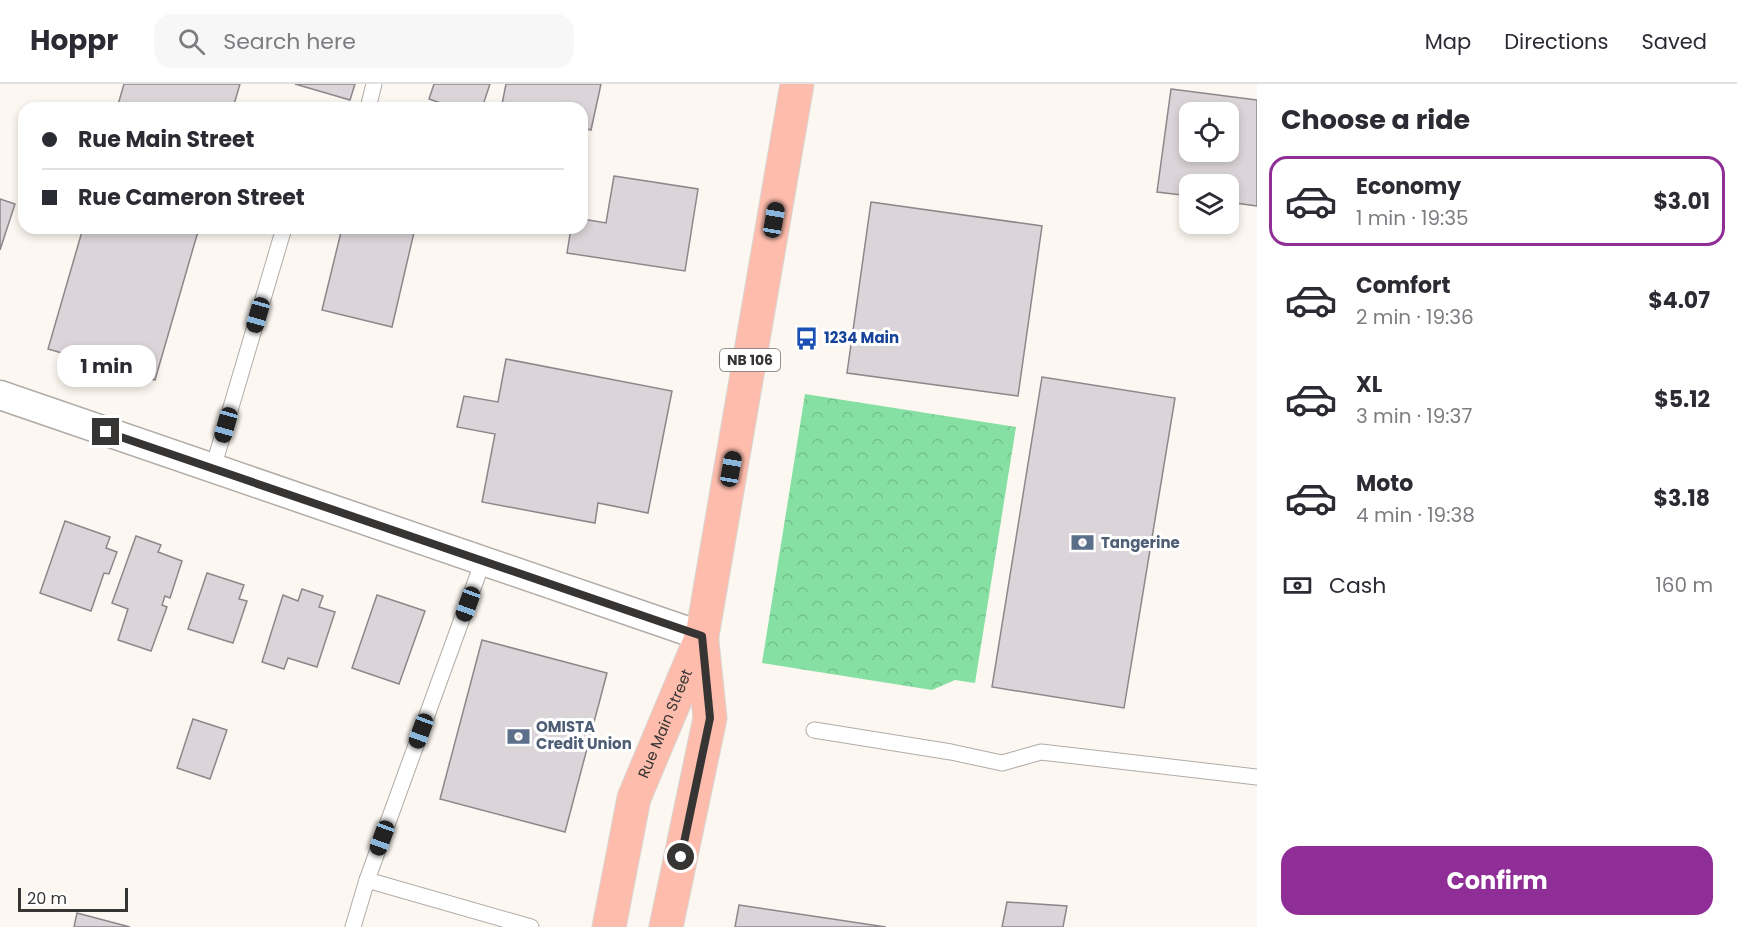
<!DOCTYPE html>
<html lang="en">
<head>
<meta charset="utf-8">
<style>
	body { margin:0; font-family:Poppins,sans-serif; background:#f7f7f7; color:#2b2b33; height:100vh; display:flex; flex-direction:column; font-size:22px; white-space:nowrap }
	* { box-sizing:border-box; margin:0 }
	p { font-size:20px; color:#7c7c81 }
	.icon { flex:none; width:33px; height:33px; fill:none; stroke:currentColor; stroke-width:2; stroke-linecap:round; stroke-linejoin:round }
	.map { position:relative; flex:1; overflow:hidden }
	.side { display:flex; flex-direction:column; background:#fff; width:480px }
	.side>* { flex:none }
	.hud { position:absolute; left:18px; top:18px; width:570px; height:132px; border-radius:18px; box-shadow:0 3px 9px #0003; display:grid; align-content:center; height:132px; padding:0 24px; background:#fff }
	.controls { position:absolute; left:1179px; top:18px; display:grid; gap:12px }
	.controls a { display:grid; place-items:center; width:60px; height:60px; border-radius:12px; background:#fff; box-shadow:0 3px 9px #0003; font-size:30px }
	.scale { position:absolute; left:18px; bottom:15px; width:110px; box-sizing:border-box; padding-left:6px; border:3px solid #373533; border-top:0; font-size:16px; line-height:21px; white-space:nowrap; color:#373533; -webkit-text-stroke:4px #fff; paint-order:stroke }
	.end { position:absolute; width:27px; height:27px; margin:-14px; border:8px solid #373533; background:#fff; box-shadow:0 0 0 3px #fff }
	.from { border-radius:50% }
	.bubble { position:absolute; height:42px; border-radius:18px; background:#fff; box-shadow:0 3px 9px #0003; font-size:20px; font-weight:700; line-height:42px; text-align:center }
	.car { position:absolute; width:18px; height:36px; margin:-18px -9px; border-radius:8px; box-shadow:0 0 4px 2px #0007; background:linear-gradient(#222 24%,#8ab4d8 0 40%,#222 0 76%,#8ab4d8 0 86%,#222 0) }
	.hud b { display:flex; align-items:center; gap:21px; height:57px; font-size:22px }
	.hud b+b { border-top:2px solid #e1e1e2 }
	.hud i { width:15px; height:15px; background:#2b2b33 }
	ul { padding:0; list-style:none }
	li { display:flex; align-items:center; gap:18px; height:90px; margin:0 12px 9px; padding:0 12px; border:3px solid transparent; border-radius:18px }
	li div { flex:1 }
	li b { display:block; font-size:22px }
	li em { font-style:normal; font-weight:700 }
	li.active { border-color:#8f2e96 }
	li>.icon { width:54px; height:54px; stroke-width:1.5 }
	h2 { padding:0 24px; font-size:27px; line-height:72px }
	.pay { display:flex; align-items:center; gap:15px; height:66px; padding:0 24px; font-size:22px }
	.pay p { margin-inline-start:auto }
	.cta { display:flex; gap:12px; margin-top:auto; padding:12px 24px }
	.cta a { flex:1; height:69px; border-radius:18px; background:#8f2e96; color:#fff; font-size:24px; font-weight:700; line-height:69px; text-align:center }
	header { display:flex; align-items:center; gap:36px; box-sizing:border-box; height:84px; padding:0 30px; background:#fff; border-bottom:2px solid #e1e1e2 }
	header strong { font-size:28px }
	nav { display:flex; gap:33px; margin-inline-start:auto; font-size:21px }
	.search { width:420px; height:54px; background:#f7f7f7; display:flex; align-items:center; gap:15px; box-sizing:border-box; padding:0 21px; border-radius:18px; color:#7c7c81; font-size:22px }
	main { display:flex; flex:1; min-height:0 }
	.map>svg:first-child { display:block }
	.forest { fill:url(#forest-crowns) }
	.building { fill:#dbd4d8; stroke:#8d878b; stroke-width:1.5; fill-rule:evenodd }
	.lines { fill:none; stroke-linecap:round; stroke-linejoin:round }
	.service-casing { stroke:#b1aca7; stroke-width:17 }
	.minor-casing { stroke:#b1aca7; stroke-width:31 }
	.primary-casing { stroke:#d7d7d6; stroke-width:35 }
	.service { stroke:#fff; stroke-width:15 }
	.minor { stroke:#fff; stroke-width:28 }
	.primary { stroke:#fdbcac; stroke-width:33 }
	.route { stroke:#373533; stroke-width:8 }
	.labels { text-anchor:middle; stroke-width:6; stroke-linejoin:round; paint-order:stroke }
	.shield { fill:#fff; stroke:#737270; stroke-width:1.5 }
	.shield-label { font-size:14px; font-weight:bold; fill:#373533 }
	.transit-label { font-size:15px; font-weight:bold; fill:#164399; stroke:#fff; text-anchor:start }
	.service-label { font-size:15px; font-weight:bold; fill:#4e5e75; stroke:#fff; text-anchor:start }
	.street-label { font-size:15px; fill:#373533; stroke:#fff }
</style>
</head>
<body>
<header>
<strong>Hoppr</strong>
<div class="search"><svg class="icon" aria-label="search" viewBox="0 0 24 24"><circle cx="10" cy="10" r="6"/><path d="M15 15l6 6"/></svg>Search here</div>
<nav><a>Map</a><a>Directions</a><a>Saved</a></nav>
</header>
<main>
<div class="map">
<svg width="1257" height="843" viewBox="0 0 1257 843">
	<defs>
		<pattern id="forest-crowns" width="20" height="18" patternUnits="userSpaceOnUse" patternTransform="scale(1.5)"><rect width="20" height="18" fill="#86e0a4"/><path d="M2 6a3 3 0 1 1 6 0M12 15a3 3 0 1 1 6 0" fill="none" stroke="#74c18e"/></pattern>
	</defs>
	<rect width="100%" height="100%" fill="#fcf7f0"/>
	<!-- forest -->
	<polygon class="forest" points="805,310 1016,343 975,599 955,596 932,606 762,579"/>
	<!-- building -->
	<g class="building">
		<polygon points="124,0 240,0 233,24 117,24"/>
		<polygon points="295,0 355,0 350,16"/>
		<polygon points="434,0 490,0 482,24 455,24 429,15"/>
		<polygon points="506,0 601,0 591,46 587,45 583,61 582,24 503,24 502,20"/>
		<path d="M1171,5l86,11v106l-29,-4v-18h-38v12l-33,-4zM1190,28h38v40h-38z"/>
		<polygon points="614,92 698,105 685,187 567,169 571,144 582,144 582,135 606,139"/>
		<polygon points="0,115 15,120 0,166"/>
		<polygon points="871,118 1042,142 1018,312 847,289"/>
		<polygon points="83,144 199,144 155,296 48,265"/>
		<polygon points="342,144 415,144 392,243 322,226"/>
		<polygon points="506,275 672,307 648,429 598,419 595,439 482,418 495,350 457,343 464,312 498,318"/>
		<polygon points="1042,293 1175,314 1124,624 992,603"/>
		<polygon points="65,437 110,453 106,464 117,468 109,490 104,489 91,527 40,509"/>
		<polygon points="136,452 161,461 158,468 182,477 170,514 165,512 162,521 167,523 151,567 118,556 128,525 112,519"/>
		<polygon points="207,489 244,501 239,515 247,517 233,559 188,545"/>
		<polygon points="302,505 323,512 319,523 335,528 317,583 288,574 284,585 262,578 283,511 298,517"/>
		<polygon points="377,511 425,527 399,600 352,584"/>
		<polygon points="482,556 607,589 565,748 440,715"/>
		<polygon points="193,635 227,646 210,695 177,684"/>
		<polygon points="1007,818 1067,822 1063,843 1002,843"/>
		<polygon points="739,821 886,843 735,843"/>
		<polygon points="77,829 130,843 74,843"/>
	</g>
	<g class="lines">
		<defs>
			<g id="service">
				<polyline points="368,24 374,0"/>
				<polyline points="213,384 284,144"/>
				<polyline points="814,646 951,668 1002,679 1041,668 1257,693"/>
				<polyline points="367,796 531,843"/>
				<polyline points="353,843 367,796 483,477"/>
			</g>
			<polyline id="minor" points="0,311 702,552"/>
			<g id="primary">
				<path id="s1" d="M609,843l25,-129 68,-162 95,-552"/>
				<polyline points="666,843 710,634 702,557"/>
			</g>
		</defs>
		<!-- service casing -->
		<use href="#service" class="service-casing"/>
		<!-- minor casing -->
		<use href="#minor" class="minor-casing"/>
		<!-- primary casing -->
		<use href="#primary" class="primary-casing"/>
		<!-- service -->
		<use href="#service" class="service"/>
		<!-- minor -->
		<use href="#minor" class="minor"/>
		<!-- primary -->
		<use href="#primary" class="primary"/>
	</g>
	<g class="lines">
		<!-- route -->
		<polyline class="route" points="106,348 702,552 710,634 681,773"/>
	</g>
	<!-- icons -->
	<defs>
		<symbol id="bus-bare" viewBox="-9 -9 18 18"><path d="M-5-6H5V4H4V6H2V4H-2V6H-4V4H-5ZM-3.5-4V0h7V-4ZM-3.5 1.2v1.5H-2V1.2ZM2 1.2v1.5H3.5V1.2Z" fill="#1a4fb4" stroke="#fff" stroke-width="2.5" paint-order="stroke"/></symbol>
		<symbol id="bank-bare" viewBox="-9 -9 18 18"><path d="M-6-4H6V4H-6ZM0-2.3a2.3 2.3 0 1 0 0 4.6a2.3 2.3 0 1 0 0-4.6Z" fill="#5c6f8a" stroke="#fff" stroke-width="2.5" paint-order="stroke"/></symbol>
	</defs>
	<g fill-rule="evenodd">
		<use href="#bus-bare" x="790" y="238" width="33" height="33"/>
		<use href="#bank-bare" x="1066" y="442" width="33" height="33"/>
		<use href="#bank-bare" x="502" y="636" width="33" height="33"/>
	</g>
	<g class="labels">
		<!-- shield labels -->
		<rect class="shield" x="720" y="265" width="60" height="22" rx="4.5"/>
		<g class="shield-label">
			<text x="750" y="281">NB 106</text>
		</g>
		<!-- transit labels -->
		<g class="transit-label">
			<text x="824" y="259">1234 Main</text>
		</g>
		<!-- service labels -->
		<g class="service-label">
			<text x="1101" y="464">Tangerine</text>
			<text x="536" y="648">OMISTA<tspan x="536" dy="17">Credit Union</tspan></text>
		</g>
		<!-- street labels -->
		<g class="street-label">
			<text dy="5" stroke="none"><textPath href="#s1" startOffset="212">Rue Main Street</textPath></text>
		</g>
	</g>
</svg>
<div class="controls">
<a><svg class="icon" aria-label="locate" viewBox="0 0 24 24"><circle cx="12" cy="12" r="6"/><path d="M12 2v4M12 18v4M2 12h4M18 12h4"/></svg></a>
<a><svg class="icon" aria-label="layers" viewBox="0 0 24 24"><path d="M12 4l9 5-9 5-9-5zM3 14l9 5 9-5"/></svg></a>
</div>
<div class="scale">20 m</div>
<i class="end from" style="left:681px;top:773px"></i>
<i class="end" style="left:106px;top:348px"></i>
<div class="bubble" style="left:57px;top:261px;width:99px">1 min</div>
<i class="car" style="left:774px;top:136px;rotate:10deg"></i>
<i class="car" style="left:258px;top:231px;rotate:196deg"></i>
<i class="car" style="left:226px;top:341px;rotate:196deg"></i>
<i class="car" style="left:731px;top:385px;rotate:10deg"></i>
<i class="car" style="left:468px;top:520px;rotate:200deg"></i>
<i class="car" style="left:421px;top:647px;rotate:200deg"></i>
<i class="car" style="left:382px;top:754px;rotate:200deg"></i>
<div class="hud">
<b><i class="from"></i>Rue Main Street</b>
<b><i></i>Rue Cameron Street</b>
</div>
</div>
<section class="side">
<h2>Choose a ride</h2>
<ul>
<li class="active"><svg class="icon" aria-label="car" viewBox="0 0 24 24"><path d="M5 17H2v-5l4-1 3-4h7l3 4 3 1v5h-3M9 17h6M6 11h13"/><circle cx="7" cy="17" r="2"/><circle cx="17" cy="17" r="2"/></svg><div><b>Economy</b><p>1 min · 19:35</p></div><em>$3.01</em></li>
<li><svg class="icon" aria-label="car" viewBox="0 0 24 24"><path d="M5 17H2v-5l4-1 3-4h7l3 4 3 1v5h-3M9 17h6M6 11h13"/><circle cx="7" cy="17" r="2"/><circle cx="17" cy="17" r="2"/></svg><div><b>Comfort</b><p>2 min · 19:36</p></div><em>$4.07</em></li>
<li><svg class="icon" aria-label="car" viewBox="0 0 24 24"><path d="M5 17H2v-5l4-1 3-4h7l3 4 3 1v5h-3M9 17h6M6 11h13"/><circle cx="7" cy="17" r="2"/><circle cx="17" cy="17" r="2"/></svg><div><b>XL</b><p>3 min · 19:37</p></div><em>$5.12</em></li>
<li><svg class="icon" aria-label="car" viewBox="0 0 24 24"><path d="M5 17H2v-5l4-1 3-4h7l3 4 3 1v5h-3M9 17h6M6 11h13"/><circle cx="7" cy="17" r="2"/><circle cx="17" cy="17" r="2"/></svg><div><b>Moto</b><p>4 min · 19:38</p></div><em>$3.18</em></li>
</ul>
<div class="pay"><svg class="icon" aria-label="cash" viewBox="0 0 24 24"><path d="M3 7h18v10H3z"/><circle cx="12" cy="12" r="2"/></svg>Cash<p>160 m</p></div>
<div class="cta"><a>Confirm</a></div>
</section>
</main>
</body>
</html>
